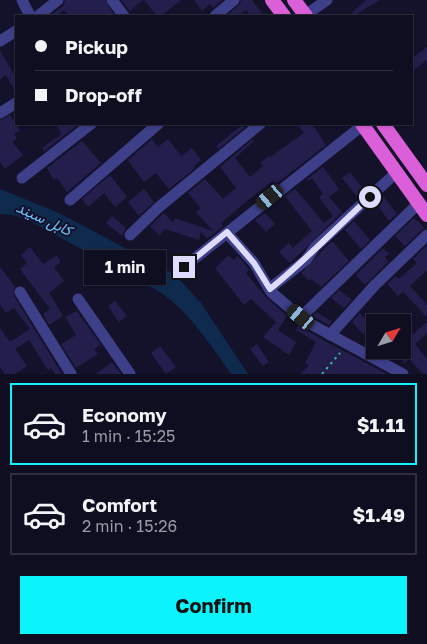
<!DOCTYPE html>
<html lang="en">
<head>
<meta charset="utf-8">
<style>
	body { margin:0; font-family:"Golos Text",Vazirmatn,sans-serif; background:#1d1b2d; color:#f1f3f6; height:100vh; display:flex; flex-direction:column; font-size:19px; white-space:nowrap }
	* { box-sizing:border-box; margin:0 }
	p { font-size:16px; color:#9b9ca5 }
	.icon { flex:none; width:28px; height:28px; fill:none; stroke:currentColor; stroke-width:2; stroke-linecap:round; stroke-linejoin:round }
	.map { position:relative; height:374px; overflow:hidden }
	.sheet { display:flex; flex-direction:column; background:#0f0d20; flex:1 }
	.sheet>* { flex:none }
	.banner { position:absolute; left:15px; top:15px; width:398px; height:110px; border-radius:0px; box-shadow:0 1px 4px #0004,0 0 0 1px #2f2d3e; display:grid; align-content:center; height:110px; padding:0 20px; background:#0f0d20 }
	.needle { width:32px; rotate:52deg }
	.controls { position:absolute; left:366px; top:314px; display:grid; gap:10px }
	.controls a { display:grid; place-items:center; width:45px; height:45px; border-radius:0px; background:#0f0d20; box-shadow:0 1px 4px #0004,0 0 0 1px #2f2d3e; font-size:25px }
	.end { position:absolute; width:22px; height:22px; margin:-11px; border:6px solid #dddcfe; background:#111; box-shadow:0 0 0 2px #111 }
	.from { border-radius:50% }
	.bubble { position:absolute; height:35px; border-radius:0px; background:#0f0d20; box-shadow:0 1px 4px #0004,0 0 0 1px #2f2d3e; font-size:16px; font-weight:700; line-height:35px; text-align:center }
	.car { position:absolute; width:15px; height:30px; margin:-15px -8px; border-radius:6px; box-shadow:0 0 4px 1px #0007; background:linear-gradient(#222 24%,#8ab4d8 0 40%,#222 0 76%,#8ab4d8 0 86%,#222 0) }
	.banner b { display:flex; align-items:center; gap:18px; height:48px; font-size:19px }
	.banner b+b { border-top:1px solid #2f2d3e }
	.banner i { width:12px; height:12px; background:#f1f3f6 }
	ul { padding:9px 0 0; list-style:none }
	li { display:flex; align-items:center; gap:15px; height:82px; margin:0 10px 8px; padding:0 10px; border:2px solid #2f2d3e; border-radius:0px }
	li div { flex:1 }
	li b { display:block; font-size:19px }
	li em { font-style:normal; font-weight:700 }
	li.on { border-color:#0bf4fb }
	li>.icon { width:45px; height:45px; stroke-width:1.5 }
	.button { display:flex; gap:10px; margin-top:auto; padding:10px 20px }
	.button a { flex:1; height:58px; border-radius:0px; background:#0bf4fb; color:#111; font-size:20px; font-weight:700; line-height:58px; text-align:center }
	.map>svg:first-child { display:block }
	.water { fill:#0e2a4d }
	.building { fill:#241e4c }
	.lines { fill:none; stroke-linecap:round; stroke-linejoin:round }
	.path { stroke:#33bcaa; stroke-width:2; stroke-dasharray:2.5 4; stroke-linecap:butt }
	.minor { stroke:#3d4089; stroke-width:11 }
	.trunk { stroke:#db5fd8; stroke-width:14 }
	.route { stroke:#dddcfe; stroke-width:6 }
	.labels { text-anchor:middle; stroke-width:4; stroke-linejoin:round; paint-order:stroke }
	.water-label { font-size:15px; font-style:italic; fill:#6cc4fd; stroke:#14112b }
</style>
</head>
<body>
<div class="map">
<svg width="427" height="374" viewBox="0 0 427 374">
	<rect width="100%" height="100%" fill="#14112b"/>
	<!-- water -->
	<path class="water" d="M0,189l59,24 115,61 27,29 47,71h-17c-21,-30 -41,-61 -71,-82l-130,-71 -16,-6 -14,-1z"/>
	<!-- building -->
	<g class="building">
		<polygon points="65,0 105,0 115,16 69,16 64,10 55,16 50,16 63,6"/>
		<polygon points="121,0 143,0 130,11"/>
		<polygon points="144,0 181,0 161,16 157,16"/>
		<polygon points="194,0 222,0 213,8 210,4 202,11"/>
		<polygon points="241,0 252,0 264,16 251,16 246,10 238,16 226,16 239,5"/>
		<polygon points="366,0 380,0 353,16 351,14"/>
		<polygon points="427,47 427,60 411,72 411,59"/>
		<polygon points="0,50 16,78 16,93 6,75 0,79"/>
		<polygon points="10,115 20,130 14,134 17,139 12,142 23,155 5,169 0,162 0,120"/>
		<polygon points="55,124 79,124 44,151 42,148 62,134"/>
		<polygon points="297,124 312,124 326,145 276,184 273,181 247,201 221,223 223,226 207,239 201,232 199,240 165,229 159,235 150,226 164,213 173,223 175,218 213,231 196,212 201,208 188,193 205,179 223,199 236,188 220,167 253,139 254,141 235,158 250,177 263,166 260,163 269,156 270,157 304,133"/>
		<polygon points="242,125 244,128 216,151 218,148 216,146"/>
		<polygon points="152,139 158,147 168,139 181,156 192,148 201,160 194,166 195,168 169,189 156,173 144,182 128,160"/>
		<polygon points="82,141 101,163 67,192 57,178 54,180 47,168"/>
		<polygon points="323,167 339,189 329,197 342,212 290,263 279,252 289,243 293,248 312,231 285,196 295,189 324,223 333,216 319,197 323,194 312,178 308,181 307,179"/>
		<polygon points="350,172 365,191 358,198 342,178"/>
		<polygon points="110,175 127,197 115,207 104,193 88,207 82,199"/>
		<polygon points="144,189 154,202 139,216 128,202"/>
		<polygon points="382,195 397,214 389,221 375,202"/>
		<polygon points="265,213 275,224 266,232 255,220"/>
		<polygon points="112,216 126,228 122,236 106,223"/>
		<polygon points="414,218 424,228 405,246 395,236"/>
		<polygon points="354,221 370,240 361,249 345,230"/>
		<polygon points="332,241 349,261 319,289 321,286 311,279 309,281 301,273"/>
		<polygon points="427,245 427,270 410,286 427,305 427,317 403,292 398,296 387,284 396,276 399,279 417,263 413,259"/>
		<polygon points="30,247 43,264 57,255 61,262 54,267 64,281 49,293 63,316 49,325 43,314 50,309 20,269 27,263 21,255"/>
		<polygon points="383,248 389,254 385,257 388,262 365,285 356,275"/>
		<polygon points="229,255 233,260 238,256 249,270 246,273 265,296 287,316 278,330 296,342 289,355 263,337 276,322 251,299 244,305 215,268"/>
		<polygon points="0,267 15,287 14,296 62,374 55,374 51,368 48,370 29,340 15,349 27,366 15,374 5,374 0,367 0,328 10,342 30,329 14,308 6,313 0,305"/>
		<polygon points="339,290 352,300 344,308 331,298"/>
		<polygon points="115,301 127,316 119,322 108,306"/>
		<polygon points="77,311 101,345 94,349 98,354 76,368 61,344 76,335 65,317"/>
		<polygon points="317,312 332,322 329,325 312,316"/>
		<polygon points="360,313 372,326 363,334 352,322"/>
		<polygon points="391,313 400,322 381,322"/>
		<polygon points="427,322 427,333 415,344 427,359 427,374 423,374 409,359 405,364 396,354 402,350 402,325 412,335"/>
		<polygon points="298,325 325,341 387,374 300,374 309,365 305,363 316,342 296,330"/>
		<polygon points="257,344 269,362 263,366 250,349"/>
		<polygon points="160,346 176,367 166,374 151,353"/>
		<polygon points="112,362 121,374 96,374"/>
	</g>
	<g class="lines">
		<!-- path -->
		<polyline class="path" points="322,374 340,353"/>
		<!-- minor -->
		<g class="minor">
			<polyline points="22,0 30,16"/>
			<polyline points="112,0 124,16"/>
			<polyline points="38,16 58,0"/>
			<polyline points="215,16 234,0"/>
			<polyline points="304,16 327,0"/>
			<polyline points="0,41 16,31"/>
			<polyline points="0,113 16,103"/>
			<polyline points="22,178 91,124"/>
			<polyline points="70,200 158,124"/>
			<polyline points="227,233 254,263 271,292 305,321 403,374"/>
			<polyline points="130,235 159,207 260,124"/>
			<polyline points="184,267 363,125"/>
			<polyline points="269,289 306,260 315,247 397,172"/>
			<polyline points="20,292 71,374"/>
			<polyline points="78,299 130,374"/>
			<polyline points="301,317 419,203"/>
			<polyline points="330,335 375,285 427,235"/>
		</g>
		<!-- trunk -->
		<g class="trunk">
			<polyline points="272,0 284,16"/>
			<polyline points="294,0 306,16"/>
			<polyline points="362,124 427,215"/>
			<polyline points="383,124 427,185"/>
		</g>
	</g>
	<g class="lines">
		<!-- route -->
		<path class="route" d="M184,267l43,-35 27,31 16,26c35,-28 66,-61 100,-92"/>
	</g>
	<g class="labels">
		<!-- water labels -->
		<g class="water-label">
			<text transform="translate(44 219) rotate(25)" y="5">کابل سيند</text>
		</g>
	</g>
</svg>
<div class="controls">
<a><svg class="needle" viewBox="-14 -14 28 28"><path d="M0-13l5 13h-10z" fill="#e53935"/><path d="M0 13l5-13h-10z" fill="#9b9ca5"/></svg></a>
</div>
<i class="end from" style="left:370px;top:197px"></i>
<i class="end" style="left:184px;top:267px"></i>
<div class="bubble" style="left:84px;top:250px;width:82px">1 min</div>
<i class="car" style="left:270px;top:197px;rotate:230deg"></i>
<i class="car" style="left:301px;top:317px;rotate:310deg"></i>
<div class="banner">
<b><i class="from"></i>Pickup</b>
<b><i></i>Drop-off</b>
</div>
</div>
<section class="sheet">
<ul>
<li class="on"><svg class="icon" aria-label="car" viewBox="0 0 24 24"><path d="M5 17H2v-5l4-1 3-4h7l3 4 3 1v5h-3M9 17h6M6 11h13"/><circle cx="7" cy="17" r="2"/><circle cx="17" cy="17" r="2"/></svg><div><b>Economy</b><p>1 min · 15:25</p></div><em>$1.11</em></li>
<li><svg class="icon" aria-label="car" viewBox="0 0 24 24"><path d="M5 17H2v-5l4-1 3-4h7l3 4 3 1v5h-3M9 17h6M6 11h13"/><circle cx="7" cy="17" r="2"/><circle cx="17" cy="17" r="2"/></svg><div><b>Comfort</b><p>2 min · 15:26</p></div><em>$1.49</em></li>
</ul>
<div class="button"><a>Confirm</a></div>
</section>
</body>
</html>
